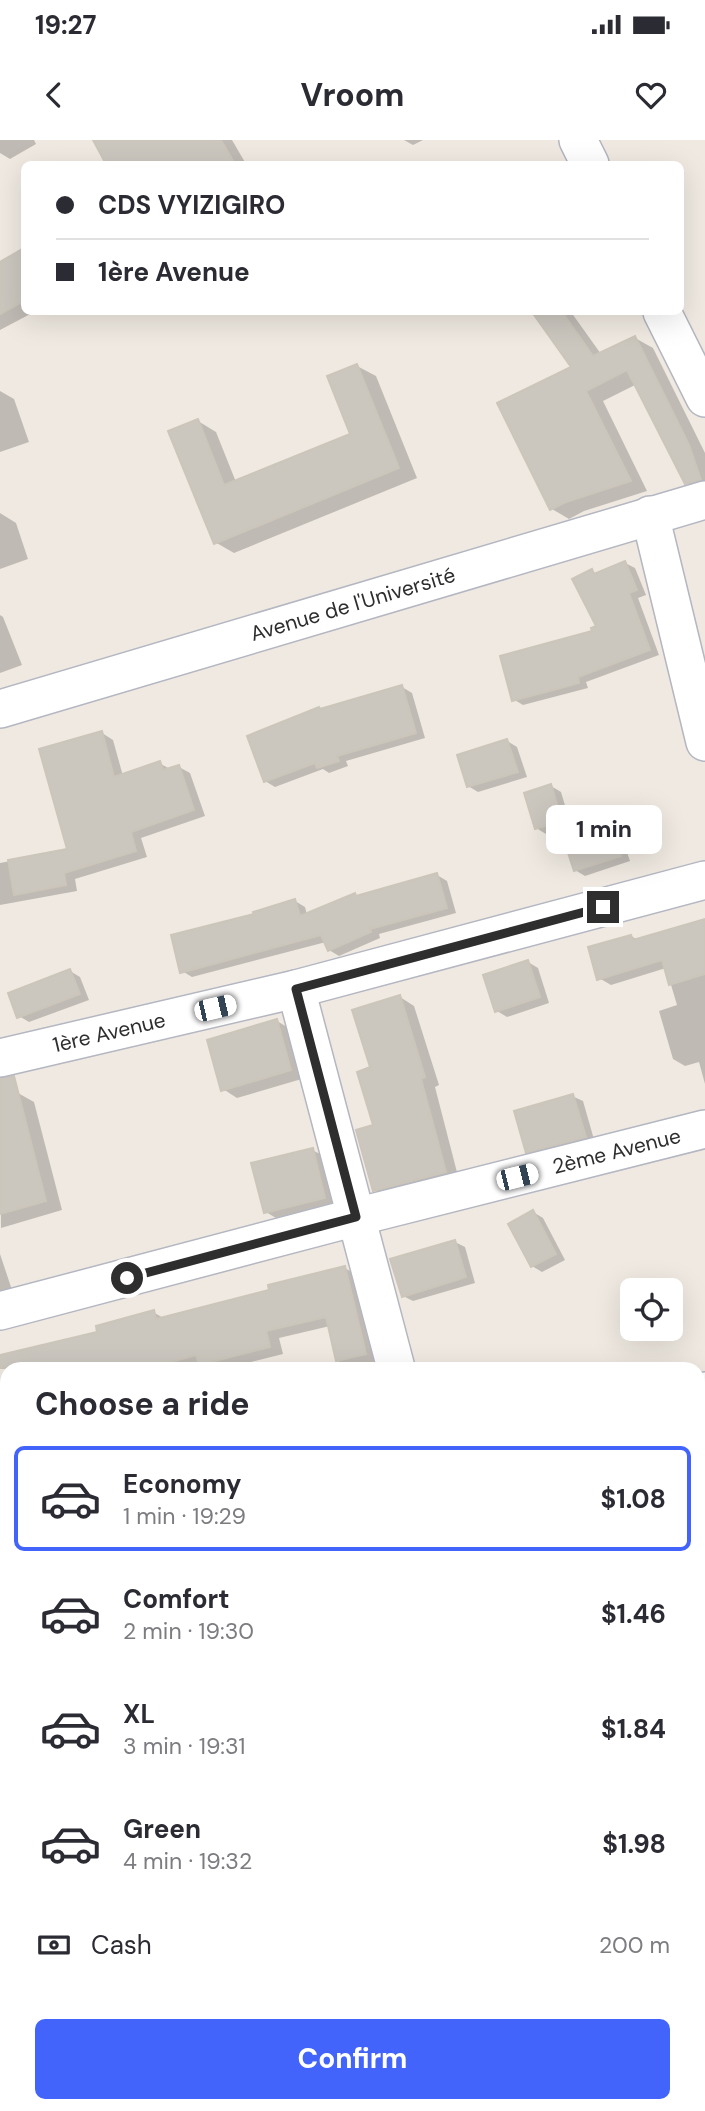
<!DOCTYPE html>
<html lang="en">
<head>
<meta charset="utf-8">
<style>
	body { margin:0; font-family:"DM Sans",sans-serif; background:#f2f2f3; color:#2b2b33; height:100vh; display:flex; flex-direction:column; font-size:26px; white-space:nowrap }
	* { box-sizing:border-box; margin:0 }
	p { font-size:23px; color:#7c7c81 }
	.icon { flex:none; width:38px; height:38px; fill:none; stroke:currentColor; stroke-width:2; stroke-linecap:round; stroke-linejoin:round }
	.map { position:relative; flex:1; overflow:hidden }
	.sheet { position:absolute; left:0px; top:1222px; width:705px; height:751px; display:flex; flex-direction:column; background:#fff; border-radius:21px 21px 0 0; box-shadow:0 7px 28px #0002 }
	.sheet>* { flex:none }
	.top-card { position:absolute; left:21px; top:21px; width:663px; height:154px; border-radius:10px; box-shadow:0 7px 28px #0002; display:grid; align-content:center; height:154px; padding:0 35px; background:#fff }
	.buttons { position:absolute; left:620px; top:1138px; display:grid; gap:14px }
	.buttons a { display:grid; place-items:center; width:63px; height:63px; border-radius:10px; background:#fff; box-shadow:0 7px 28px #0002; font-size:35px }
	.end { position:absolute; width:32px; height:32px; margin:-16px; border:9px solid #2e2e2e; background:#fff; box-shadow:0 0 0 4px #fff }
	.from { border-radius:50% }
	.bubble { position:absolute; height:49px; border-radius:10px; background:#fff; box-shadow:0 7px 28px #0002; font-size:23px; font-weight:700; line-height:49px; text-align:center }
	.car { position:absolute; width:21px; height:42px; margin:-21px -10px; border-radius:9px; box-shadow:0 0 5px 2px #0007; background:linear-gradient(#fff 24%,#345 0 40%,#fff 0 76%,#345 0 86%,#fff 0) }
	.top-card b { display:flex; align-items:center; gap:24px; height:66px; font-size:26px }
	.top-card b+b { border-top:2px solid #e1e1e2 }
	.top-card i { width:18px; height:18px; background:#2b2b33 }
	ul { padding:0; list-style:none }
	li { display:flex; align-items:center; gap:21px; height:105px; margin:0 14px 10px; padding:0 21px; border:4px solid transparent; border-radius:10px }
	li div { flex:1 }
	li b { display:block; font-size:26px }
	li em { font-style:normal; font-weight:700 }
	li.current { border-color:#4264fb }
	li>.icon { width:63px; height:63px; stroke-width:1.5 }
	h2 { padding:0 35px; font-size:32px; line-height:84px }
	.pay { display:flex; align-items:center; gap:18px; height:77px; padding:0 35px; font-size:26px }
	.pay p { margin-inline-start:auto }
	.primary-button { display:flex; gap:14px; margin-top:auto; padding:14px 35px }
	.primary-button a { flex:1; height:80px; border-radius:10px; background:#4264fb; color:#fff; font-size:28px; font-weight:700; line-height:80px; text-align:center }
	.status { display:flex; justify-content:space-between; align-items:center; height:49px; padding:0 35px; background:#fff; direction:ltr }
	.status svg { height:19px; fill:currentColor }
	header { display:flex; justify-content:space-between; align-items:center; height:91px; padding:0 35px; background:#fff; font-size:32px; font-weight:700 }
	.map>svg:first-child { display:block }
	.shadow { fill:#0003 }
	.building { fill:#cbc7bf; stroke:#cbc5ba; stroke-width:2 }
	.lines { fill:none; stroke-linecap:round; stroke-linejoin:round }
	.minor-casing { stroke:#b4b7c1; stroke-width:40 }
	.minor { stroke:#fff; stroke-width:37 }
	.route { stroke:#2e2e2e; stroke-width:9 }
	.labels { text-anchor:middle; stroke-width:6; stroke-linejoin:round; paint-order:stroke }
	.street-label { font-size:21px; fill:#2e2e2e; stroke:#fff }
</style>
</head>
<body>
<div class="status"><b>19:27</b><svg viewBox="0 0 49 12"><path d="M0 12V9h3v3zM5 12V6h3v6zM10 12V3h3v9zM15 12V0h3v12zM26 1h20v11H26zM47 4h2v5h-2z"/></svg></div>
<header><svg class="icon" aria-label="back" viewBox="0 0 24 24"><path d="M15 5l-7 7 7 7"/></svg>Vroom<svg class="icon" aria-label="heart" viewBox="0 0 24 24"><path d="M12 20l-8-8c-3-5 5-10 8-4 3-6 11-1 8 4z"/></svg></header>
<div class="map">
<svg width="705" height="1971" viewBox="0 0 705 1971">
	<rect width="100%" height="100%" fill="#efe9e1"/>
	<!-- shadow -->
	<g class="shadow">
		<polygon points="0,0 34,0 36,4 10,19 0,13"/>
		<polygon points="95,0 232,0 246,24 108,24"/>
		<polygon points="404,0 423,0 413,5"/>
		<polygon points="24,110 24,172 34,172 0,190 0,124"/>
		<polygon points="534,172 571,172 601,214 635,198 653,208 705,313 705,353 687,343 637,244 603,261 647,351 584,371 569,379 552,369 574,227"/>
		<polygon points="357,226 376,236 417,338 234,413 215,402 198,281 216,292 236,342 353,295"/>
		<polygon points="0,251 14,259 29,302 0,312"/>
		<polygon points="0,373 16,383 28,419 0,429"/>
		<polygon points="625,423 635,428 646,455 638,458 659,515 586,542 588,548 523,565 513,559 595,492 598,487 592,431 597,434"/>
		<polygon points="0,475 3,477 22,525 0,533"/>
		<polygon points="402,547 412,553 425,598 346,621 348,626 329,633 323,629 275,647 265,641 322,570"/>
		<polygon points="102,593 113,600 123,636 159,623 170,629 179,627 190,633 205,676 141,698 147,717 75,739 77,751 0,765 0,723 69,710"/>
		<polygon points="507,601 517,607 527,637 478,652 468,646"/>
		<polygon points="551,646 561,652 572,689 607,677 617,683 630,721 585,736 575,730 562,689 546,694 536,688"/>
		<polygon points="437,735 447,741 456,773 379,794 380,798 339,816 329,810 326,802 192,837 182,831 256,775 295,761 305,767 307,775 355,755 358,757"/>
		<polygon points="705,781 705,944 699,922 685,926 673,919 659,871 677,865 666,828 611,845 599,838 631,796 638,800"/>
		<polygon points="528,822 538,828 549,863 507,877 497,871"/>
		<polygon points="70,831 80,837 89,860 29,882 19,876"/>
		<polygon points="400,857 414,866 439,945 435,947 459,1040 389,1059 374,1050 375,987 372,929"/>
		<polygon points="277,881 292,890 305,938 237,958 223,949"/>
		<polygon points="18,953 34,962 62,1070 1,1088 0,957"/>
		<polygon points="572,956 583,961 595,1003 537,1017 527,1011"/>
		<polygon points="312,1010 322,1015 334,1063 276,1078 266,1072"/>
		<polygon points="533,1072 543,1078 565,1120 542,1132 532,1126"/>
		<polygon points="455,1102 465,1107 475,1143 413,1161 403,1156"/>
		<polygon points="0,1114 14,1156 0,1160"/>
		<polygon points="345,1128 358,1136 380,1228 340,1228 330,1186 279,1198 283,1214 227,1228 208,1228 201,1224 186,1228 23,1228 19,1212 100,1193 153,1172 165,1179 271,1151"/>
		<polygon points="471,1224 479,1228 458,1228"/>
		<polygon points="7,1739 7,1849 0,1851 0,1741"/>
		<polygon points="7,1874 7,1932 0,1928 0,1876"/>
		<polygon points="142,1965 351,1965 352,1971 139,1971 137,1967"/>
		<polygon points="410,1965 527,1965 529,1970 546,1965 567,1965 573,1971 400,1971 399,1968"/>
	</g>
	<!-- building -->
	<g class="building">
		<polygon points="93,0 221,0 235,24 106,24"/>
		<polygon points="24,108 24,161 0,174 0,122"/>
		<polygon points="532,172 562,172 593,216 635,196 689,305 701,340 685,344 627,230 586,251 631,341 566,362 550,370 497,263 571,227"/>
		<polygon points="357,224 399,328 214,404 168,291 198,279 224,345 350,294 327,236"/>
		<polygon points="625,421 637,450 629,453 650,510 578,537 579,543 512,561 500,516 592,491 591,488 596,486 572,439 592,429 594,434"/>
		<polygon points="402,545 416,593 337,616 339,621 317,628 315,623 264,642 247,596 319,567 320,569"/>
		<polygon points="102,591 114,637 160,621 163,630 179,625 194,670 131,692 136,711 64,733 66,745 14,755 8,720 67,709 39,609"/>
		<polygon points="507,599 518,632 467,647 457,615"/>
		<polygon points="551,644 562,681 535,689 524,653"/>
		<polygon points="607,675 621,716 574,731 561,691"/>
		<polygon points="437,733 447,768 370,789 371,792 328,811 321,795 180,833 171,795 254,774 253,772 295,759 300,776 355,753 356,756"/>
		<polygon points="705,779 705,834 669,845 662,820 597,840 588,807 631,795 633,800"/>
		<polygon points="528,820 540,857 495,872 483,835"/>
		<polygon points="70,829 80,854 17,878 8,853"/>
		<polygon points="400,855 425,937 421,939 446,1032 373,1051 356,990 373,985 357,932 370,927 352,870"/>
		<polygon points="277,879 291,930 221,951 207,900"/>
		<polygon points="14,936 46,1061 0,1074 0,938"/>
		<polygon points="573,954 586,997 526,1013 514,971"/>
		<polygon points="313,1008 325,1058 264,1073 251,1023"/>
		<polygon points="533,1070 556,1114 531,1127 508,1084"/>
		<polygon points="455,1100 466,1137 402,1157 390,1119"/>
		<polygon points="345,1126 366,1214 336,1221 326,1177 266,1191 270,1207 199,1225 196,1215 149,1228 0,1228 0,1215 97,1192 96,1186 154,1170 156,1179 269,1150 268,1145"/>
	</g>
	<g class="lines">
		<defs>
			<g id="minor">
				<polyline points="578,0 590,24"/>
				<polyline points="662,172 705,258"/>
				<polyline points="650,375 705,602"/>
				<path id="s1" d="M0,569l705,-209"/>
				<polyline points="296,849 396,1228"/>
				<path id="s2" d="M0,918l296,-69 409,-109"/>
				<path id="s3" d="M0,1171l356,-94 349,-88"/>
				<polyline points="698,1253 705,1251"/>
				<polyline points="0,1442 7,1440"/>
				<polyline points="698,1514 705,1512"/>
				<polyline points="0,1569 7,1596"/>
				<polyline points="0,1703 7,1701"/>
				<polyline points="698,1781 705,1779"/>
				<polyline points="0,1962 7,1960"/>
				<polyline points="102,1965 104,1971"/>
				<polyline points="590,1965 591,1971"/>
			</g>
		</defs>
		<!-- minor casing -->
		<use href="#minor" class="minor-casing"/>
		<!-- minor -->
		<use href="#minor" class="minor"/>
	</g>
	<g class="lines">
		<!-- route -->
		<polyline class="route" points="127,1138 356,1077 296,849 603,767"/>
	</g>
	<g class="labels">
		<!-- street labels -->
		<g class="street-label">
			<text dy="7" stroke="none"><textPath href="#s1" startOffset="368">Avenue de l'Université</textPath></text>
			<text dy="7" stroke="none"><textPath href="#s2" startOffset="112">1ère Avenue</textPath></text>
			<text dy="7" stroke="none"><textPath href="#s3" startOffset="637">2ème Avenue</textPath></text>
		</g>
	</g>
</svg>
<div class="buttons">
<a><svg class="icon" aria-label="locate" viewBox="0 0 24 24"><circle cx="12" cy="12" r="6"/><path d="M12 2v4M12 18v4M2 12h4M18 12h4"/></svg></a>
</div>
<i class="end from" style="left:127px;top:1138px"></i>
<i class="end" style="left:603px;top:767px"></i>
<div class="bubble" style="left:546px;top:665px;width:116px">1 min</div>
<i class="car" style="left:215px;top:868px;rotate:77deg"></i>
<i class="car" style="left:517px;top:1037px;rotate:76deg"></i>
<div class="top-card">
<b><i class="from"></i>CDS VYIZIGIRO</b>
<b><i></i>1ère Avenue</b>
</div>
<section class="sheet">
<h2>Choose a ride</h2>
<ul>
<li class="current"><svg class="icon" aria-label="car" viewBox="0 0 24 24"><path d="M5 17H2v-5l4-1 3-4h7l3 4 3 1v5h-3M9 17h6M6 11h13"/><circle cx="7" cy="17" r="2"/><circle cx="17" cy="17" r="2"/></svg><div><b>Economy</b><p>1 min · 19:29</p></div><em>$1.08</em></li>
<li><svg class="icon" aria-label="car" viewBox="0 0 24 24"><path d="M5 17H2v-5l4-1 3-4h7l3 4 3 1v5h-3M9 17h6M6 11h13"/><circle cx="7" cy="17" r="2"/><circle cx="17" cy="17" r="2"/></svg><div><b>Comfort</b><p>2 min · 19:30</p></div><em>$1.46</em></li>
<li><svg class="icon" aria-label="car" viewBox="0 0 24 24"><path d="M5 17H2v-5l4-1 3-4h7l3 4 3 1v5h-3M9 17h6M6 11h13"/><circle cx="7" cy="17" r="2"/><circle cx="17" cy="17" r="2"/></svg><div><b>XL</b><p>3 min · 19:31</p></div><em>$1.84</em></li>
<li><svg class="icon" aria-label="car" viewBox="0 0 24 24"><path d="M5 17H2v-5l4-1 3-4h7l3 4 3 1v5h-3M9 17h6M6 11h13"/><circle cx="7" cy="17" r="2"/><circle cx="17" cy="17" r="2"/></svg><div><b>Green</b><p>4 min · 19:32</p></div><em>$1.98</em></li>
</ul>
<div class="pay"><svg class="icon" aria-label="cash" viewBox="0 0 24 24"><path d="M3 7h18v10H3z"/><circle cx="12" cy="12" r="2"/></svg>Cash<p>200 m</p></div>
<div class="primary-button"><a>Confirm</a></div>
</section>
</div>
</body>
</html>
